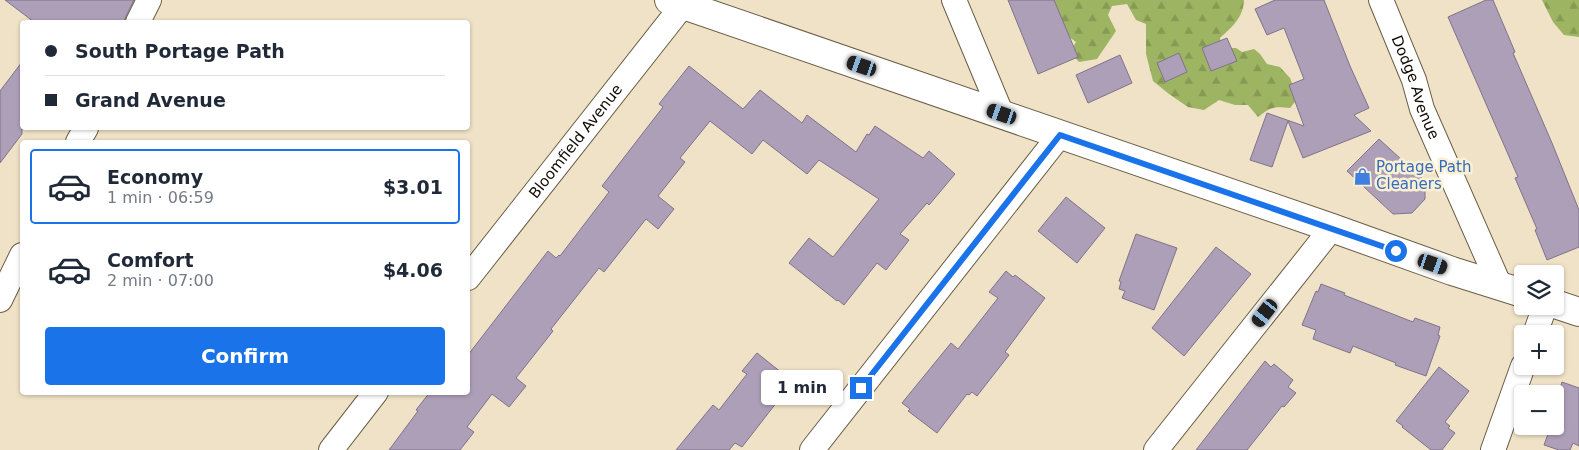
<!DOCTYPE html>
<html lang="en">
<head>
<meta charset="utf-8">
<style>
	body { margin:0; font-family:"DejaVu Sans",sans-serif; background:#f2f2f3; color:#1f2937; height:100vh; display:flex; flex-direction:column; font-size:19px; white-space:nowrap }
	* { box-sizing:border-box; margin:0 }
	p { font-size:16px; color:#747a83 }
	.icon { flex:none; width:28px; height:28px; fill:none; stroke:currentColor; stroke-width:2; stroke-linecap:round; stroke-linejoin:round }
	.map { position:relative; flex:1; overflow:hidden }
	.sheet { position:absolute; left:20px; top:140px; width:450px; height:255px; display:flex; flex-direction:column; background:#fff; border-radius:5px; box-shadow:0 1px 4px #0004 }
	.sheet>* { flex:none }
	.banner { position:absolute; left:20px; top:20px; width:450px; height:110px; border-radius:5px; box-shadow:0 1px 4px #0004; display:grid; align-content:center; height:110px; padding:0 25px; background:#fff }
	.controls { position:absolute; left:1514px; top:265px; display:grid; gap:10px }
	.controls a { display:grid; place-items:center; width:50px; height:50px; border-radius:5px; background:#fff; box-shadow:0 1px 4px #0004; font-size:25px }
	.end { position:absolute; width:22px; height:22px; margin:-11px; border:6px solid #1a73e8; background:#fff; box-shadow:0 0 0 2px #fff }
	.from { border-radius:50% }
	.bubble { position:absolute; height:35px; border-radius:5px; background:#fff; box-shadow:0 1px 4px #0004; font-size:16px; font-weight:700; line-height:35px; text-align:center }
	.car { position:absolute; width:15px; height:30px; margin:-15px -8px; border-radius:6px; box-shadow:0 0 4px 1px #0007; background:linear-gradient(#222 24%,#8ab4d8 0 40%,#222 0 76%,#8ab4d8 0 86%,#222 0) }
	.banner b { display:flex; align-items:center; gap:18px; height:48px; font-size:19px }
	.banner b+b { border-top:1px solid #e0e1e3 }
	.banner i { width:12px; height:12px; background:#1f2937 }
	ul { padding:9px 0 0; list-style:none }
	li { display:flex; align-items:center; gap:15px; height:75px; margin:0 10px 8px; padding:0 15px; border:2px solid transparent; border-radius:5px }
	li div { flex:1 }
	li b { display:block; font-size:19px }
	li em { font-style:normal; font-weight:700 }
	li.selected { border-color:#1a73e8 }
	li>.icon { width:45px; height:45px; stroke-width:1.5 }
	.cta { display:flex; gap:10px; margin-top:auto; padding:10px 25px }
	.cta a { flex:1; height:58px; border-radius:5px; background:#1a73e8; color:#fff; font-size:20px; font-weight:700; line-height:58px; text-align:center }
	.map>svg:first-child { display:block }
	.forest { fill:url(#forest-firs) }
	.building { fill:#ad9fb8; stroke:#80728b }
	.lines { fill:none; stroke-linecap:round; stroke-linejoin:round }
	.minor-casing { stroke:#695e46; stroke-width:26 }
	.secondary-casing { stroke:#695e46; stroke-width:30 }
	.minor { stroke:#fff; stroke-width:24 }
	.secondary { stroke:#fff; stroke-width:28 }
	.route { stroke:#1a73e8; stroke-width:6 }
	.labels { text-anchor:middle; stroke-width:5; stroke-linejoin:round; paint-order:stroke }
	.street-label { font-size:15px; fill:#100c04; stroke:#fcf0d3 }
	.shop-label { font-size:15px; fill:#366cbe; stroke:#fcf0d3; text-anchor:start }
</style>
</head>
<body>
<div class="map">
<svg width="1579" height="450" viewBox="0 0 1579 450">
	<defs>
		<pattern id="forest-firs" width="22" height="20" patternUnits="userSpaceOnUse" patternTransform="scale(1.25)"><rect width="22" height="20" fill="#9db463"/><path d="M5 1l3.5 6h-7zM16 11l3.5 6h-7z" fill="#869a54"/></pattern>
	</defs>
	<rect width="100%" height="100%" fill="#efe2c6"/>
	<!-- forest -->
	<g class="forest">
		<path d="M1045,0h199c-1,18 -11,26 -24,38l2,10h14l6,4 12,-3 6,5 7,10 13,3 10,11 8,20 -8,10c-17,-2 -19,-1 -32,9l-10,-12h-13l-16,-5 -15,10 -16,-3 -19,-13 -16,-13 -7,-27v-30l-10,-4 -9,-16 -15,2 -4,9 8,16 -19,28 -18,3 -9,-10 6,-10 -11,-8z"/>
		<polygon points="1542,0 1579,0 1579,37 1564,35 1553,22"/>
	</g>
	<!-- building -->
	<g class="building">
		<polygon points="5,0 134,0 126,16 124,22 34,22"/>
		<polygon points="1008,0 1054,0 1078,57 1038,74"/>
		<polygon points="1275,0 1324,0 1350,66 1369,108 1354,115 1371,131 1303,158 1288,121 1272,167 1250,160 1267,113 1304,126 1289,85 1304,79 1284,28 1267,35 1255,9"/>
		<polygon points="1486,0 1493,0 1515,52 1513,53 1552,143 1579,210 1579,247 1547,260 1535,230 1537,229 1515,178 1518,177 1448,17"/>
		<polygon points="1227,38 1237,61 1211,71 1202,48"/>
		<polygon points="1179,53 1187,72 1165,82 1157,63"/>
		<polygon points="1120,55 1132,83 1088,103 1076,75"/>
		<polygon points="22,62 22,134 0,163 0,91"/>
		<polygon points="689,66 743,109 760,90 802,123 807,115 856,152 867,134 869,135 875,126 923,158 929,151 955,174 929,205 927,203 900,234 909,240 886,270 877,263 844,305 838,300 837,301 789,263 809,238 833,257 879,199 819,160 807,174 763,140 752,154 710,121 680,158 685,162 658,196 674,209 658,229 646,219 604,272 599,268 551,329 553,331 516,378 526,386 509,407 492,394 467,427 474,432 460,450 389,450 418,411 416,410 430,392 468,392 468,355 548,251 556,258 559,255 560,256 609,192 602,186 663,107 659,104"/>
		<polygon points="1379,139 1425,181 1425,199 1412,213 1393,214 1347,171"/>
		<polygon points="1066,197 1105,228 1077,263 1038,231"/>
		<polygon points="1136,234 1177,248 1154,310 1122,298 1125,291 1119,289 1121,282 1119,281"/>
		<polygon points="1216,247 1251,274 1184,356 1152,328"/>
		<polygon points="1006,271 1013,277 1015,275 1045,298 1005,352 1009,355 977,396 972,392 969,395 967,394 937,433 908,411 910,409 902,403 951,343 958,349 998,298 989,292"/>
		<polygon points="1321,284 1345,293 1344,295 1413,322 1415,318 1440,327 1438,335 1440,336 1426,376 1395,365 1396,363 1353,346 1350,353 1313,339 1316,330 1302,325 1316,291 1318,292"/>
		<polygon points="757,353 787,377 784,379 791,384 742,447 735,443 729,450 676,450 713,405 719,410 747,374 742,371"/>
		<polygon points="1265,361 1271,367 1274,364 1293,380 1288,387 1296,393 1284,407 1282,406 1247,450 1196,450"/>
		<polygon points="1439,367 1469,391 1445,422 1450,426 1448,428 1455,433 1442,450 1431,450 1402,427 1403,426 1396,421"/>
		<polygon points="1562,382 1579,388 1579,446 1573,443 1570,450 1559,450 1544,445 1551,426 1555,426 1555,402"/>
	</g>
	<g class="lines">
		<defs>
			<g id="minor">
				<polyline points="954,0 1002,115"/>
				<path id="s1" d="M1381,0l33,80 8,29 77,175"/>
				<polyline points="138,22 149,0"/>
				<polyline points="78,142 86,128"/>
				<path id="s2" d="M468,278l215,-273"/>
				<polyline points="0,300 22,255"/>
				<polyline points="1535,334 1545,306"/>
				<polyline points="331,450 376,392"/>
				<polyline points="812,450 1060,135"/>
				<polyline points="1156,450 1332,228"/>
				<polyline points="1493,450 1523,366"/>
			</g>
			<g id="secondary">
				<polyline points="669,0 1332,228 1452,271 1522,293"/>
				<polyline points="1555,304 1579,312"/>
			</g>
		</defs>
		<!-- minor casing -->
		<use href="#minor" class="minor-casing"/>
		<!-- secondary casing -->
		<use href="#secondary" class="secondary-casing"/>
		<!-- minor -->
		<use href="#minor" class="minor"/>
		<!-- secondary -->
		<use href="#secondary" class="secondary"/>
	</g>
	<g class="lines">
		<!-- route -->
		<polyline class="route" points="861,388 1060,135 1396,251"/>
	</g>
	<!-- icons -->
	<defs>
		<symbol id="shop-bare" viewBox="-9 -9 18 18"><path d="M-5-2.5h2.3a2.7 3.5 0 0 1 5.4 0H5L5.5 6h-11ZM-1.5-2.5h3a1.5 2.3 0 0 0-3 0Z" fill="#3f7fe0" stroke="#fcf0d3" stroke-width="2.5" paint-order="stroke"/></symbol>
	</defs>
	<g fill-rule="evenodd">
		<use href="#shop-bare" x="1350" y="164" width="25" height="25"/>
	</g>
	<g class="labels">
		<!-- street labels -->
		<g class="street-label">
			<text dy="5" stroke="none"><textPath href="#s1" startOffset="94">Dodge Avenue</textPath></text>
			<text dy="5" stroke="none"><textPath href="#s2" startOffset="174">Bloomfield Avenue</textPath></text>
		</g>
		<!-- shop labels -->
		<g class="shop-label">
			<text x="1376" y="172">Portage Path<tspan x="1376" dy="17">Cleaners</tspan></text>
		</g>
	</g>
</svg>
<div class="controls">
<a><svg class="icon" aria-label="layers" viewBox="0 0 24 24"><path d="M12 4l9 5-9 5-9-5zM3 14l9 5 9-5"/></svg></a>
<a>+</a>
<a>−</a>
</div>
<i class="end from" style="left:1396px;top:251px"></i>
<i class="end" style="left:861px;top:388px"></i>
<div class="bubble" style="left:761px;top:370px;width:82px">1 min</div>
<i class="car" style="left:862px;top:66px;rotate:289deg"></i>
<i class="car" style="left:1002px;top:114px;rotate:289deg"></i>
<i class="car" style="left:1433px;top:264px;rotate:109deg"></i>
<i class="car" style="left:1265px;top:313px;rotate:218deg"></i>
<div class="banner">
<b><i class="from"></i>South Portage Path</b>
<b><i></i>Grand Avenue</b>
</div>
<section class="sheet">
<ul>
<li class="selected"><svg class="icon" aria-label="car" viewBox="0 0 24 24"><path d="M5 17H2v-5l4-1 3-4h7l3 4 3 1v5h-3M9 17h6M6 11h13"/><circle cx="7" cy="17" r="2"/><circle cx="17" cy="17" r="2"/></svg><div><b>Economy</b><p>1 min · 06:59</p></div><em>$3.01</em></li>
<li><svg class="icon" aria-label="car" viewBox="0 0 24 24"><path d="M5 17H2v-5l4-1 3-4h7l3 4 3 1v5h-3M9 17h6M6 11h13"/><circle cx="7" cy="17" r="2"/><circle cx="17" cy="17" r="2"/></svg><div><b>Comfort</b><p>2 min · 07:00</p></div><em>$4.06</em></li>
</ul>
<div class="cta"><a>Confirm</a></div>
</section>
</div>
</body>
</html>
